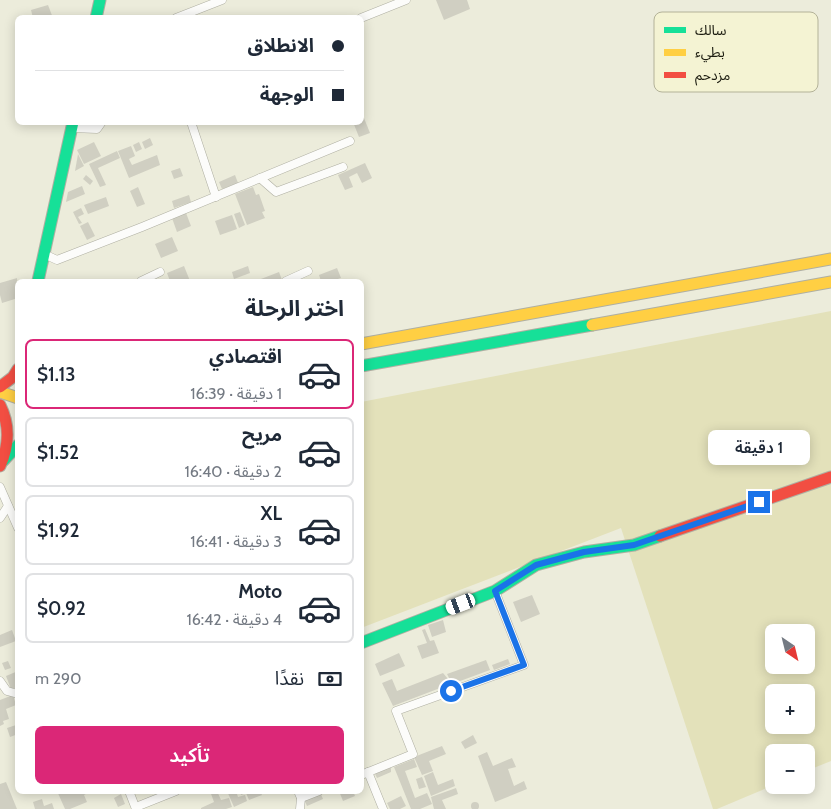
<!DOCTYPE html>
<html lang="ar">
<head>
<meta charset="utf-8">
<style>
	body { margin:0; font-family:Cabin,"Noto Sans Arabic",sans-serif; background:#f2f2f3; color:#1f2937; direction:rtl; height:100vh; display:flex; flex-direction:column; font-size:19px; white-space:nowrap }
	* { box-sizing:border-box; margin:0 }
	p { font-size:16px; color:#747a83 }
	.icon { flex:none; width:28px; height:28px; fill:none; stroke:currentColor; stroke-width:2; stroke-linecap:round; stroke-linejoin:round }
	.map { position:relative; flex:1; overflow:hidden; direction:ltr }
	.sheet { position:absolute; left:15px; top:279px; width:349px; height:515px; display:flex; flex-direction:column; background:#fff; border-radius:8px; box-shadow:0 2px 12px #0003; direction:rtl }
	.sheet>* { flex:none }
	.guide { position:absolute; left:15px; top:15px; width:349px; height:110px; border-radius:8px; box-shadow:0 2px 12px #0003; direction:rtl; display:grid; align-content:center; height:110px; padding:0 20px; background:#fff }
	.needle { width:32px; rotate:145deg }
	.buttons { position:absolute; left:765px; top:624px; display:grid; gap:10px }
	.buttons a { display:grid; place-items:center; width:50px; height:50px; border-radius:8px; background:#fff; box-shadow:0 2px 12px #0003; font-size:25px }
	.end { position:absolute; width:22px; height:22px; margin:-11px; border:6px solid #1a73e8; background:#fff; box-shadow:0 0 0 2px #fff }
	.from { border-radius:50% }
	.bubble { position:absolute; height:35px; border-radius:8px; background:#fff; box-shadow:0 2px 12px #0003; font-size:16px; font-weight:600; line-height:35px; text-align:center; direction:rtl }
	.car { position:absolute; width:15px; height:30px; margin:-15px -8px; border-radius:6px; box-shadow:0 0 4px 1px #0007; background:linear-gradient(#fff 24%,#345 0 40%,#fff 0 76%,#345 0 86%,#fff 0) }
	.guide b { display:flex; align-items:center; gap:18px; height:48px; font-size:19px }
	.guide b+b { border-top:1px solid #e0e1e3 }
	.guide i { width:12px; height:12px; background:#1f2937 }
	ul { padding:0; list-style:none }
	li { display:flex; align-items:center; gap:15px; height:70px; margin:0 10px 8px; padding:0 10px; border:2px solid #e0e1e3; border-radius:8px }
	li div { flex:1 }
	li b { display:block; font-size:19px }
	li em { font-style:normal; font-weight:600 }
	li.on { border-color:#db2777 }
	li>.icon { width:45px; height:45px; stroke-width:1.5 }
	h2 { padding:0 20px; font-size:22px; line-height:60px }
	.pay { display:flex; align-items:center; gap:12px; height:55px; padding:0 20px; font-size:19px }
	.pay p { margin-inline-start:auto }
	.action { display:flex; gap:10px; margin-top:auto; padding:10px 20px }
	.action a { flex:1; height:58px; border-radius:8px; background:#db2777; color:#fff; font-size:20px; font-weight:600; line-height:58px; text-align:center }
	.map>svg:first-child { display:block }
	.green { fill:#e3e1ba; fill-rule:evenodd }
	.building { fill:#d0cfc2 }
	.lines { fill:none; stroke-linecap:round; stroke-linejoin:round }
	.street-casing { stroke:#afafa2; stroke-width:9 }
	.fast-casing { stroke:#afafa2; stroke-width:13 }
	.slow-casing { stroke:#afafa2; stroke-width:13 }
	.jam-casing { stroke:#afafa2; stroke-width:13 }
	.street { stroke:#fcfcfa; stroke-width:8 }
	.fast { stroke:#16e098; stroke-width:11 }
	.slow { stroke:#ffcf43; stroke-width:11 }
	.jam { stroke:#f24e42; stroke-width:11 }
	.route { stroke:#1a73e8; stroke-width:6 }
	.key { fill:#f4f3d3; stroke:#b3b298; stroke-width:1 }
	.key-label { font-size:14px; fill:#1c1c10 }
</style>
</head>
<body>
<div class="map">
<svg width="831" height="809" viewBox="0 0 831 809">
	<rect width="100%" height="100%" fill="#ececdb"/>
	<!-- green -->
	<path class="green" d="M831,311v450l-25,10v-19h-32v33l-57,24h-4l-92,-281 -260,100v-226zM774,632h32v33h-32zM774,692h32v33h-32z"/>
	<!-- building -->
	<g class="building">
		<polygon points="436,0 467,0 470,9 444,20"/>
		<polygon points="48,5 53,18 33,18 31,10"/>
		<polygon points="364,118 370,133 359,137 353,122 361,122 361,119"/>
		<polygon points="150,138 153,145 145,149 142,142"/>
		<polygon points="94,142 101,156 84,164 77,150"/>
		<polygon points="139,142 142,149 136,152 133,145"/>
		<polygon points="131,146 135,156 129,159 132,165 157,155 160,165 129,178 118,151"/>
		<polygon points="117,151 120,158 98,168 106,185 100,187 89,164"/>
		<polygon points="78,154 84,166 75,171"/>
		<polygon points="365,163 372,178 362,183 357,173 349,177 353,187 345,190 338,175"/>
		<polygon points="180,168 183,176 174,179 171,171"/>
		<polygon points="86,175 93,181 90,185 83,179"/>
		<polygon points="235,175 238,183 222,189 219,182"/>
		<polygon points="82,186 85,194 66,202 68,192"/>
		<polygon points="138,187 145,204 137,207 130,191"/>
		<polygon points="253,187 256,195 259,194 265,211 262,212 265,218 247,225 235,194"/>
		<polygon points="189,195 191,202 174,208 172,201"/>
		<polygon points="106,197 109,206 88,214 84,205"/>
		<polygon points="81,208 84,214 78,217 82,223 79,224 73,212"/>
		<polygon points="240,212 245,225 239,228 234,214"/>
		<polygon points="186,213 191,226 177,232 172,218"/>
		<polygon points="232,215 237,229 220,235 215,221"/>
		<polygon points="88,222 95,236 87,240 80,226"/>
		<polygon points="172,237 178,251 161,258 155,244"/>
		<polygon points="184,266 190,281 170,281 167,273"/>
		<polygon points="248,266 250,273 234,279 232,272"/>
		<polygon points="337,268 341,278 331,281 321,281 319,275"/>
		<polygon points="279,272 282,280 262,281 261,279"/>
		<polygon points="17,278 18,298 2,303 0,295 0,283"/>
		<polygon points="532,595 540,614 521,622 513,602"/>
		<polygon points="443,620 446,632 432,637 428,625"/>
		<polygon points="425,629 430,641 434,640 439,653 422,659 417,646 427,643 422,630"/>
		<polygon points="12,630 16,641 0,647 0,635"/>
		<polygon points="399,653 405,666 380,676 375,664"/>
		<polygon points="508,659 510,664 494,670 492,665"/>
		<polygon points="486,660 490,670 452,684 447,674"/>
		<polygon points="8,661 11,668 5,670 2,663"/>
		<polygon points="18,671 18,687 11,689 6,676"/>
		<polygon points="443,673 448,679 444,680 448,685 393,706 382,683 392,679 397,691"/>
		<polygon points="13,695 16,705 6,709 9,719 3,721 4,724 0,726 0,700"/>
		<polygon points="16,725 18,734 10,737 7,728"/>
		<polygon points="473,735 477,743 465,749 461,742"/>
		<polygon points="442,746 446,754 429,761 433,771 422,775 414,757"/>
		<polygon points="487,752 493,766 512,758 516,767 508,769 514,786 524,781 527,789 495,802 478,756"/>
		<polygon points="414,759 417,767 405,771 415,798 427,793 432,804 420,809 411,809 394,767"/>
		<polygon points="390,766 391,768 391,772 377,778 374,772"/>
		<polygon points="433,772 438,785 453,779 455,786 431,796 424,776"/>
		<polygon points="422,777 426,787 419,789 416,779"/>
		<polygon points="6,782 17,809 0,809 0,784"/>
		<polygon points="456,788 458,794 442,800 446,809 434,809 431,797"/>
		<polygon points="57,791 91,791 84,795 87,802 70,809 65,809"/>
		<polygon points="210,791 217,791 221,800 229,798 232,807 226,809 201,809 201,808 214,802"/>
		<polygon points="227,791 236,791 238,797 245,795 247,801 234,807"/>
		<polygon points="240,791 260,791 262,795 249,800 246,793 241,795"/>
		<polygon points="339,791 353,791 355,796 343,801"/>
		<polygon points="320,792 323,799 307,806 304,799"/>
		<polygon points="121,794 125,804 118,807 114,798"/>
		<polygon points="401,796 406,806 400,809 390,809 387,803"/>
		<polygon points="42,799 44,806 52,803 54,809 35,809 33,802"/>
		<circle cx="475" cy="806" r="4"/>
	</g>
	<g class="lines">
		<defs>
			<g id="street">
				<polyline points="176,18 222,0"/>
				<polyline points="361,18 406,0"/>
				<polyline points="191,122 216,197"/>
				<polyline points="72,128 97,129 102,122"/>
				<polyline points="260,178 276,192 343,167"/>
				<polyline points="44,254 57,260 142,227 350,141"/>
				<polyline points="141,281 160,272"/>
				<polyline points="286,281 308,271"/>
				<polyline points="0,487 18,528"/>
				<polyline points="0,518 8,506"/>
				<polyline points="0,681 7,691 18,694"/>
				<polyline points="368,772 383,809"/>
				<polyline points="361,775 413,754 396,711 524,665 495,591"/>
				<polyline points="129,791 136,809"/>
				<polyline points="298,791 301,798 319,791"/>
				<polyline points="136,807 176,791"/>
				<polyline points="300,809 301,798"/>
			</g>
			<g id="fast">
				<polyline points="96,18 100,0"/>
				<polyline points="38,281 73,122"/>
				<polyline points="361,366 592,325"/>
				<polyline points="3,461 18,445"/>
				<polyline points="361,643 495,591 536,565 584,552 634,545 660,536"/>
			</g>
			<g id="slow">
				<polyline points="592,325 831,282"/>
				<polyline points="361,344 831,259"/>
				<polyline points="0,392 18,398"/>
			</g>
			<g id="jam">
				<polyline points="0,387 13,377 18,369"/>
				<path d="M0,405c10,20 9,41 0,61"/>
				<polyline points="660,536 831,477"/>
			</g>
		</defs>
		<!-- street casing -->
		<use href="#street" class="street-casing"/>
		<!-- fast casing -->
		<use href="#fast" class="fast-casing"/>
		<!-- slow casing -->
		<use href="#slow" class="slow-casing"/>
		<!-- jam casing -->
		<use href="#jam" class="jam-casing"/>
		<!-- street -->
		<use href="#street" class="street"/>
		<!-- fast -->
		<use href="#fast" class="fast"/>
		<!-- slow -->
		<use href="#slow" class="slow"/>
		<!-- jam -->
		<use href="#jam" class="jam"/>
	</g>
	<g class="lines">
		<!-- route -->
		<polyline class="route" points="451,691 524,665 495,591 536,565 584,552 634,545 759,502"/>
	</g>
	<!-- legend -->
	<rect x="654" y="12" width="164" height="80" rx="8" class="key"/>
	<rect x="664" y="27" width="22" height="6" fill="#16e098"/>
	<rect x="664" y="49" width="22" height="7" fill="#ffcf43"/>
	<rect x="664" y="72" width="22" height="6" fill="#f24e42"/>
	<g class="key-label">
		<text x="695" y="35">سالك</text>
		<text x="695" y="57">بطيء</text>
		<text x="695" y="80">مزدحم</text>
	</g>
</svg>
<div class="buttons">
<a><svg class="needle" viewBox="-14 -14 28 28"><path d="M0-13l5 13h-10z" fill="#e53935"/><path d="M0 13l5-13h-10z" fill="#747a83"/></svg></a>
<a>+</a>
<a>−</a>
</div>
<i class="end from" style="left:451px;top:691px"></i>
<i class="end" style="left:759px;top:502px"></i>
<div class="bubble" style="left:708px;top:430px;width:102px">1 دقيقة</div>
<i class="car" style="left:461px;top:604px;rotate:249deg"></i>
<div class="guide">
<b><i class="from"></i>الانطلاق</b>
<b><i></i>الوجهة</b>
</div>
<section class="sheet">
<h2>اختر الرحلة</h2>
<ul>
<li class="on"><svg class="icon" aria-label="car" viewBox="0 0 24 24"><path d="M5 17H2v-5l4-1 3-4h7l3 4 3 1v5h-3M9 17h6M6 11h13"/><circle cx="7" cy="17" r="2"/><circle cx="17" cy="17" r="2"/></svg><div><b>اقتصادي</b><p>1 دقيقة · 16:39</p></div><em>$1.13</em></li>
<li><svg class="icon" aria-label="car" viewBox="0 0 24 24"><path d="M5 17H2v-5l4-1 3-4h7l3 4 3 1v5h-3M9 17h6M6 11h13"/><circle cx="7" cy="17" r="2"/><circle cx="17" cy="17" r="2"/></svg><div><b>مريح</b><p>2 دقيقة · 16:40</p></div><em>$1.52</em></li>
<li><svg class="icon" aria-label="car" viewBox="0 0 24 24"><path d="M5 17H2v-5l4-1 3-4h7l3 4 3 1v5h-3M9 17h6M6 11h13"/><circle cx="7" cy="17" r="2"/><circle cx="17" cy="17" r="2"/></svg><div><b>XL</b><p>3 دقيقة · 16:41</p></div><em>$1.92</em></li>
<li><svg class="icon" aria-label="car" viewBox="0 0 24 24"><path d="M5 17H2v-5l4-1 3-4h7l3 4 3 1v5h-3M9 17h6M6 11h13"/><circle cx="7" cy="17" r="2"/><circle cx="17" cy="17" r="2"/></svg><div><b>Moto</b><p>4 دقيقة · 16:42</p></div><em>$0.92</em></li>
</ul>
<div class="pay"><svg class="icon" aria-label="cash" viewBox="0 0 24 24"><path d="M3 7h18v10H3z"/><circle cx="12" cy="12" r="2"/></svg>نقدًا<p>290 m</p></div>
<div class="action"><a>تأكيد</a></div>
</section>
</div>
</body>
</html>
